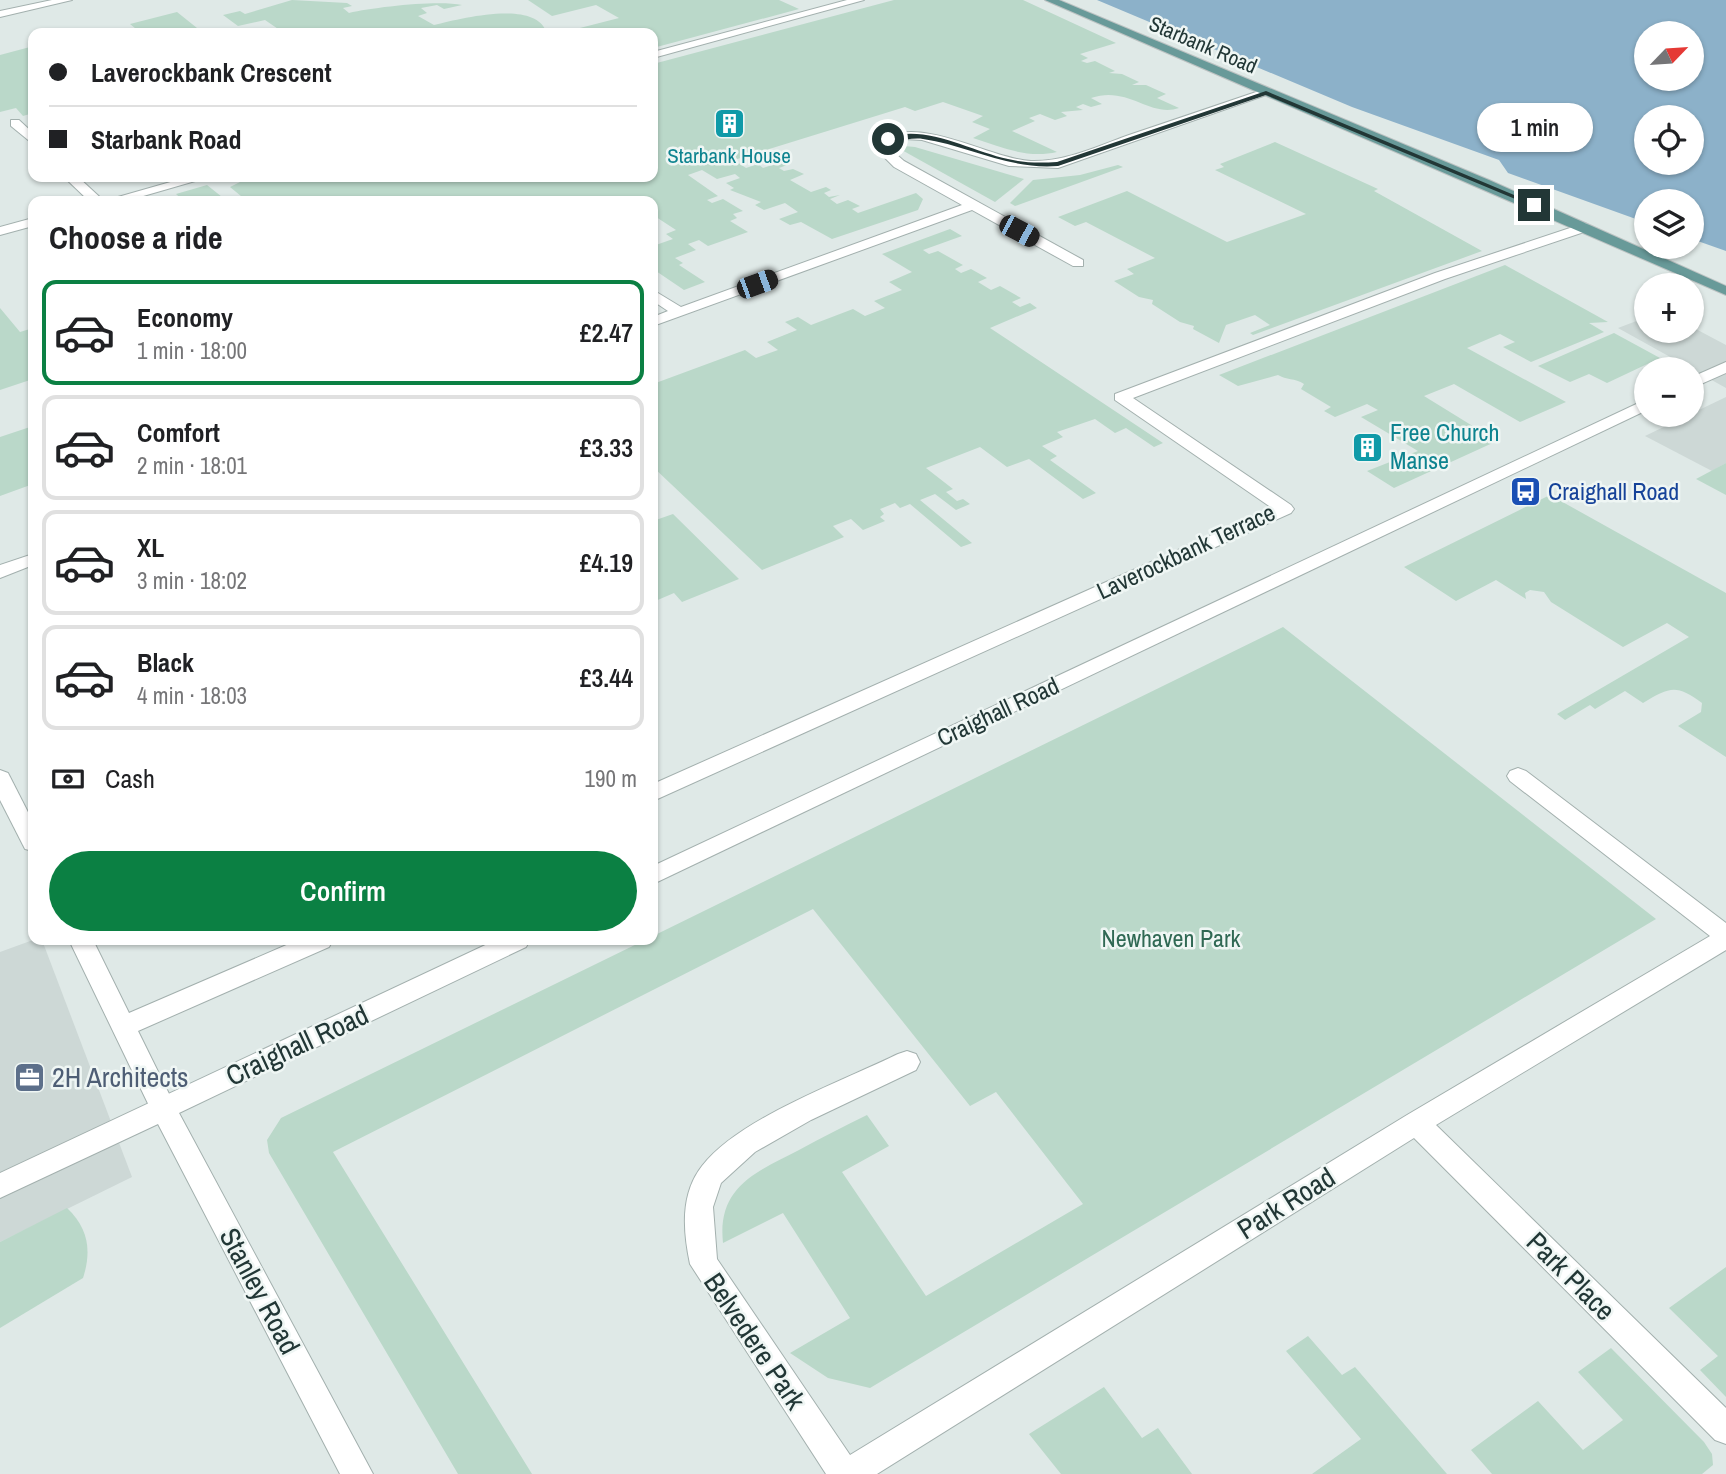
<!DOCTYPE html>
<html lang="en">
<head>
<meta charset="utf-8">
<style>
	body { margin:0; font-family:"Archivo Narrow",sans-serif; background:#f6f6f6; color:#202124; height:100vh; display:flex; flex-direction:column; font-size:26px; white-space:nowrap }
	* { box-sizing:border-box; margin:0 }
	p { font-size:23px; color:#757577 }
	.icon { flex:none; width:38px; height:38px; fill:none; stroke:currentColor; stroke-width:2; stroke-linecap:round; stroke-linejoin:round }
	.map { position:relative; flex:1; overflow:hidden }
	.side { position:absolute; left:28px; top:196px; width:630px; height:749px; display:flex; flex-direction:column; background:#fff; border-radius:14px; box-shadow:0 2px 5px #0004 }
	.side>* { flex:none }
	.banner { position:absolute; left:28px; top:28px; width:630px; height:154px; border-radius:14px; box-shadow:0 2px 5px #0004; display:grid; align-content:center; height:154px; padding:0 21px; background:#fff }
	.needle { width:46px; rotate:65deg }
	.tools { position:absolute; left:1634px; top:21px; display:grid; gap:14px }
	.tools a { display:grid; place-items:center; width:70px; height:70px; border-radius:50%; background:#fff; box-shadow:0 2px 5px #0004; font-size:35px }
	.end { position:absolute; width:32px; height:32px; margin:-16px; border:9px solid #223736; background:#fff; box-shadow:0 0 0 4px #fff }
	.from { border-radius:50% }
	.bubble { position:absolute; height:49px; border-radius:24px; background:#fff; box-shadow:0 2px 5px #0004; font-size:23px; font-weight:600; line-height:49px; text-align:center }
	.car { position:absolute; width:21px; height:42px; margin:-21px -10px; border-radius:9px; box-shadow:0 0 5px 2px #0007; background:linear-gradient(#222 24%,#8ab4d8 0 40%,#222 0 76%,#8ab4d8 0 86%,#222 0) }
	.banner b { display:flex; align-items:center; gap:24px; height:66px; font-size:26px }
	.banner b+b { border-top:2px solid #e0e0e0 }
	.banner i { width:18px; height:18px; background:#202124 }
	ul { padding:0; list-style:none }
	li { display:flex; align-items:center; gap:21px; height:105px; margin:0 14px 10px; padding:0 7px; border:4px solid #e0e0e0; border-radius:14px }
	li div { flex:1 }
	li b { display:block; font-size:26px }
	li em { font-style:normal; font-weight:600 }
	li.current { border-color:#0b8043 }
	li>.icon { width:63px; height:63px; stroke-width:1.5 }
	h2 { padding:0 21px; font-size:32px; line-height:84px }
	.pay { display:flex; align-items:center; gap:18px; height:77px; padding:0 21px; font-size:26px }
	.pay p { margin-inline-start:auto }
	.button { display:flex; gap:14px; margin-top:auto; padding:14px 21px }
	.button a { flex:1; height:80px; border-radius:42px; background:#0b8043; color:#fff; font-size:28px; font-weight:600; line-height:80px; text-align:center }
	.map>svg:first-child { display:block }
	.built { fill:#cdd8d6 }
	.green { fill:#bad8c9 }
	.water { fill:#8cb1c9; fill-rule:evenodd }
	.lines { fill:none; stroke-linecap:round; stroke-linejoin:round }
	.minor-casing { stroke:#a3b0ae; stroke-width:2 }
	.tertiary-casing { stroke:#a3b0ae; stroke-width:2 }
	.primary-casing { stroke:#bdc3c3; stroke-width:2 }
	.minor { fill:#fff; fill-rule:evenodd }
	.tertiary { fill:#fff; fill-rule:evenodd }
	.primary { fill:#689a99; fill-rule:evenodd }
	.route { fill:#223736 }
	.labels { text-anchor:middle; stroke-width:5; stroke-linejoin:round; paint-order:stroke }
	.far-street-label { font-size:21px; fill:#223736; stroke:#eff6f4 }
	.far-culture-label { font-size:21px; fill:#0d838f; stroke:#eff6f4 }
	.culture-label { font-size:24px; fill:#0d838f; stroke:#eff6f4; text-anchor:start }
	.transit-label { font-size:24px; fill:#164399; stroke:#eff6f4; text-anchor:start }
	.street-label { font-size:24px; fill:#223736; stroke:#eff6f4 }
	.park-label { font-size:24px; fill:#306954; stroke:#eff6f4 }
	.near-street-label { font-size:28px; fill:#223736; stroke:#eff6f4 }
	.near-service-label { font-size:28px; fill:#4e5e75; stroke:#eff6f4; text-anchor:start }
</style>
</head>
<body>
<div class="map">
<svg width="1726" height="1474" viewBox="0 0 1726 1474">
	<rect width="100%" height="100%" fill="#dfe9e7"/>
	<!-- built -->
	<g class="built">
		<polygon points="1647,317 1647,331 1692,331 1692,327 1726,345 1726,388 1618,328"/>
		<polygon points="1726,397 1726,463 1712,471 1645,436"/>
		<polygon points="33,940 42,940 132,1177 0,1242 0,952"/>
	</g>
	<!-- green -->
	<g class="green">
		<path d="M292,0l55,3 5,3 -9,2 6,5c26,-6 89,-13 113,-8l-18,4 -7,-4 -16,3 6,5 -9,3 16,9c28,-7 100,-25 112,6l-262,2 -19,-13 -27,6 -15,-11 17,-4 5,3z"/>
		<polygon points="528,0 779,0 799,9 653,48 653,33 584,33 576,29 619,18 596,5 552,16"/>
		<path d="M894,0h129l93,43 -36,11 8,4 -7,3 6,2 8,-2 20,10 -6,2 13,1 17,8 -7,3h14l20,9 -9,4 22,10c-29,10 -51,-23 -88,-10l11,6 -11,3 -8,-3 -7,3 7,3 -22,2 6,4 -12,4 -15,-6 -11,4 6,3 -23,10 45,21c-30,7 -56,-5 -84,-14l17,-9 -18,-7 11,-6 -40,-14 -28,9 -10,-4 -171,53 12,8 12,-4 5,4 18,-6 6,3 -8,3 5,3 9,-2 11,5 -14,6 21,12 15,-5 5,3 -7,3 5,4 11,-2 -10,4 7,5 11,-4 12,6 -8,3 6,4 58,-20 7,6 -5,11 -86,29 -31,-17 -11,3 -11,-6 19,-7 -13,-9 -21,7 -9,-5 6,-3 -31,-12 4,-2 -8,-5 14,-5 -5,-4 -18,5 -15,-9 -14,5 30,21 -11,4 5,3 11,-4 20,12 -10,3 4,4 -7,3 18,11 -40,14 -9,-6 -11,4 8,6 -21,8 8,5 -4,2 26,17 -21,8 -31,-21v-23l20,-7 -7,-5 10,-4 -23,-15v-14h-406l-17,-14 10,-5 -2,-5h415v-113z"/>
		<polygon points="177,12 202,32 220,28 228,33 141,33 130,24"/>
		<polygon points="30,47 33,49 33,113 23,116 16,108 0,112 0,55"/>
		<polygon points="1275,142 1378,189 1374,191 1482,251 1253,335 1250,333 1270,325 1255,315 1226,325 1219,343 1193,329 1194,326 1180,322 1152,304 1153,300 1139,297 1114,281 1134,274 1127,269 1155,258 1086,222 1075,226 1058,217 1127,191 1227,242 1306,214 1215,170 1224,167 1220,164"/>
		<polygon points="904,146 915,147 1024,179 995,202 900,149"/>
		<polygon points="1118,165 1123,167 1015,206 1010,203 1033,180 1080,175"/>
		<polygon points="207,185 227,201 184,201 176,194"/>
		<polygon points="950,229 962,236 923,250 929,254 938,251 963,265 955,269 961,273 971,269 987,278 978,282 991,290 1000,286 1021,298 1012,302 1020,307 1030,303 1037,308 990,328 1163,443 1154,447 1126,428 1115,433 1095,419 1057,432 1063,437 1042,446 1057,456 1050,460 1096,493 1083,499 1029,459 1007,467 980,447 926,468 953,489 946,492 957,501 963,499 970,504 956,510 935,494 920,500 972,543 961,547 910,504 900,508 895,503 880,509 884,514 880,517 885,521 863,530 851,519 833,526 844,537 762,570 653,467 653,384 745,350 756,358 778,350 767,342 797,330 785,322 798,317 811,325 853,309 865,316 885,308 874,301 902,290 889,282 912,272 882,254"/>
		<path d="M1505,265l103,57 -19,1 15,9 -73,30 -28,-15 12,-5 -15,-8 -33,14 99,54 -46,20 -66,-38 -30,12 73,45 -103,47 -27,-17 51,-20 -57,-34 17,-7 -11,-6 -32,13 -11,-6 7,-4 -30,-18 3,-5c-9,-6 -18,-4 -26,-9l-40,11 -19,-11z"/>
		<polygon points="0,308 20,332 33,328 33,379 0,390"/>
		<polygon points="1614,333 1660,358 1607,383 1589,374 1570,382 1538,366"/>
		<polygon points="33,426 33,484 0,496 0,437"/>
		<polygon points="1726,463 1726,495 1696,479"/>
		<path d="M1550,495l176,98v164l-48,-31 23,-14 1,-9c-26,-19 -32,-16 -59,0l-18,-12 -30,18 -5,-4 -25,15 -8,-6 132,-77 -22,-14 -44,24 -72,-45 -7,-10 -14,-2 -5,3 1,6 -30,-19 -40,21 -52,-34z"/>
		<polygon points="673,514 739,579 682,602 674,593 653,602 653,521"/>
		<path d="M1283,627l373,292 -786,469 -42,-10 -38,-25 60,-35 -67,-105 -60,30c-6,-56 33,-71 76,-93 22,-12 45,-24 68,-35l22,31 -47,26 84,124 157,-92 -87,-112 -26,14 -157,-197 -480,243 199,322h-74l-189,-321 -2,-13 14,-22 364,-178h8v-4z"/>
		<path d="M67,1208c21,20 25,42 16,70l-83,50v-86z"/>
		<polygon points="1726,1267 1726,1397 1700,1370 1718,1356 1669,1308"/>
		<polygon points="1308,1336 1342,1375 1355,1367 1447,1474 1312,1474 1361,1439 1286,1351"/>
		<polygon points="1611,1348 1704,1442 1712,1454 1713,1465 1702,1474 1492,1474 1471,1450 1538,1401 1583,1450 1623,1420 1578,1372"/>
		<polygon points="1104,1387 1142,1438 1158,1428 1192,1474 1061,1474 1029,1434"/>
	</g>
	<!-- water -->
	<path class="water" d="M1097,0h629v251l-34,-12v-38h-45v22l-139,-50 -9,-13 -147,-53zM1647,33h45v46h-45zM1647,117h45v46h-45z"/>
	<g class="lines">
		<defs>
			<g id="minor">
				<polygon points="52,0 72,0 0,17 0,11"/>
				<polygon points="847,0 864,0 653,58 653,52"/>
				<path d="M1262,90l10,3 -214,75 -49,-2 -87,-26 -17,-1 -17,8 16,14 179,99v6h-10l-101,-56 -319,116v-9l15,-6 -15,-10v-11l28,17 281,-102 -68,-38 -20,-20c34,-40 114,12 157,14 34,1 67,-15 98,-26 45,-15 89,-30 133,-45z"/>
				<polygon points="11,120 19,120 33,133 33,144 11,126"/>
				<polygon points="64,177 78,177 104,201 89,201"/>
				<polygon points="188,177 209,177 126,201 104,201"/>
				<polygon points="33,218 33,226 0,235 0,227"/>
				<polygon points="1585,223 1592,227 1590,230 1445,279 1133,398 1291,505 1294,509 1291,513 653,801 653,784 1272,508 1115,400 1115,394 1435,273"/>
				<polygon points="33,554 33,565 0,578 0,565"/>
				<path d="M1518,768l8,3 200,152v27l-290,175 290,283v36l-11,-4 -301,-302 -537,336h-51l-136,-210c-7,-33 -10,-70 12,-98 37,-48 141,-85 196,-112l9,-3 9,3 4,8 -4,8 -105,50 -56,32 -34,31 -8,24 4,52 133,196 557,-340 303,-179 -200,-155 -3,-5 3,-5z"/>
				<polygon points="0,770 8,773 33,822 33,851 25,849 0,800"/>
				<polygon points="69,940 93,940 129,1013 298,940 333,940 329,947 138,1031 176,1108 172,1116 163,1119 154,1116"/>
			</g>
			<g id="tertiary">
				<polygon points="1726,362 1726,373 1692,388 1692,377"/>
				<polygon points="1647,399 1647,410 653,884 653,866"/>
				<polygon points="496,940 530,940 526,947 179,1113 373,1474 340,1474 158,1124 0,1198 0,1173"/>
			</g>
			<polygon id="primary" points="1045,0 1059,0 1489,180 1726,286 1726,295"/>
		</defs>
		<!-- minor casing -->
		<use href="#minor" class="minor-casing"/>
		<!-- tertiary casing -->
		<use href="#tertiary" class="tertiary-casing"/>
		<!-- primary casing -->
		<use href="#primary" class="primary-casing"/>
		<!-- minor -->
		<use href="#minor" class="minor"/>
		<!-- tertiary -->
		<use href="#tertiary" class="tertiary"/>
		<!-- primary -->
		<use href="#primary" class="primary"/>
	</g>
	<!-- route -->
	<path class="route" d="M1266,91l272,114 -6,1 -266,-111 -208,71c-49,4 -88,-20 -135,-27 -12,-2 -27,4 -38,0 37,-17 85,12 123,20 16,4 32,4 49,3z"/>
	<!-- icons -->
	<defs>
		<symbol id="building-square" viewBox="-11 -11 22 22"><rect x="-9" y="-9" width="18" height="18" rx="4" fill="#0f9aa8" stroke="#eff6f4"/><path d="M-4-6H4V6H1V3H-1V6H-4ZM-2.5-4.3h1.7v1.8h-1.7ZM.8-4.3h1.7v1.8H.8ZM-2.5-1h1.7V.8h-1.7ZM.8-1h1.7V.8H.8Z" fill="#fff"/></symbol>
		<symbol id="bus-square" viewBox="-11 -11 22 22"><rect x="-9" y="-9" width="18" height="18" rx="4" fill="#1a4fb4" stroke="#eff6f4"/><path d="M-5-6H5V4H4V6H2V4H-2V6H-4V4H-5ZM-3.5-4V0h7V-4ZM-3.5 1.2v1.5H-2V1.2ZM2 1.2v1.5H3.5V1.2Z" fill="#fff"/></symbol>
		<symbol id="office-square" viewBox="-11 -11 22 22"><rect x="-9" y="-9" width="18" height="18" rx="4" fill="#5c6f8a" stroke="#eff6f4"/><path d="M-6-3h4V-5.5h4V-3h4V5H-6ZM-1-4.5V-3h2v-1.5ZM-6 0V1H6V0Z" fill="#fff"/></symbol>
	</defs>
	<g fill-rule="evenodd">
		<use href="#building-square" x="712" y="106" width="35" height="35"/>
		<use href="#building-square" x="1350" y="430" width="35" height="35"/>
		<use href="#bus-square" x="1508" y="474" width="35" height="35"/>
		<use href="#office-square" x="12" y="1060" width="35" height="35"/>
	</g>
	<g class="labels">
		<!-- far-street labels -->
		<g class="far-street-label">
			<text transform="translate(1203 45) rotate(23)" y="7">Starbank Road</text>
		</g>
		<!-- far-culture labels -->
		<g class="far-culture-label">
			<text x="729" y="163">Starbank House</text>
		</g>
		<!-- culture labels -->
		<g class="culture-label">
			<text x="1390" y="441">Free Church<tspan x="1390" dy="28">Manse</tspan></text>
		</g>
		<!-- transit labels -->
		<g class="transit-label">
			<text x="1548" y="500">Craighall Road</text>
		</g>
		<!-- street labels -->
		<g class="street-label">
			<text transform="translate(1186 552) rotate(-25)" y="8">Laverockbank Terrace</text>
			<text transform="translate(998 712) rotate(-25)" y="8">Craighall Road</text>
		</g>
		<!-- park labels -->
		<g class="park-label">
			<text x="1171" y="947">Newhaven Park</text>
		</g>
		<!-- near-street labels -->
		<g class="near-street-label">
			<text transform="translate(297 1045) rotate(-25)" y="10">Craighall Road</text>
			<text transform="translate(1286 1203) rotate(-32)" y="10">Park Road</text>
			<text transform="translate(1571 1276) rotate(45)" y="10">Park Place</text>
			<text transform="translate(260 1291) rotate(62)" y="10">Stanley Road</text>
			<text transform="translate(755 1341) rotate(56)" y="10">Belvedere Park</text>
		</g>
		<!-- near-service labels -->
		<g class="near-service-label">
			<text x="52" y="1087">2H Architects</text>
		</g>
	</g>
</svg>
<div class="tools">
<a><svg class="needle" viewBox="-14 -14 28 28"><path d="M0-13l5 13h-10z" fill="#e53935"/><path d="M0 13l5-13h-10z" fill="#757577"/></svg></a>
<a><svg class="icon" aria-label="locate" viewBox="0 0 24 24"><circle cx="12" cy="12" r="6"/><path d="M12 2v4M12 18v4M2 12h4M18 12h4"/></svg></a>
<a><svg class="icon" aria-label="layers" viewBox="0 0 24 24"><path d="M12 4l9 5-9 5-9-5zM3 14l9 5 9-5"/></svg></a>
<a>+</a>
<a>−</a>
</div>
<i class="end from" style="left:888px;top:139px"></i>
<i class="end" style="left:1534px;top:205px"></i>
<div class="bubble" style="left:1477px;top:103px;width:116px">1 min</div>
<i class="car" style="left:1019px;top:231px;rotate:118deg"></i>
<i class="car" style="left:757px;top:284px;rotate:70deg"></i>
<div class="banner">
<b><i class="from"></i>Laverockbank Crescent</b>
<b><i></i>Starbank Road</b>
</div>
<section class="side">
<h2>Choose a ride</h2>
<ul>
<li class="current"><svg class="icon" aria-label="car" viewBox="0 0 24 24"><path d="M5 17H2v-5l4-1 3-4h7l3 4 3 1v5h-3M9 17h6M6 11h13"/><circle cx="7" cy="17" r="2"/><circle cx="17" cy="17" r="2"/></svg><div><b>Economy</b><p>1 min · 18:00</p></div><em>£2.47</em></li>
<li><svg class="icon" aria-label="car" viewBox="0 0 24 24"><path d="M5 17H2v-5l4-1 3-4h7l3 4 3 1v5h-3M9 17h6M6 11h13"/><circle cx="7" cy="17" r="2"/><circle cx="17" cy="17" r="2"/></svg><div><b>Comfort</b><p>2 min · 18:01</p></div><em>£3.33</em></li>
<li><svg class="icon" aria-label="car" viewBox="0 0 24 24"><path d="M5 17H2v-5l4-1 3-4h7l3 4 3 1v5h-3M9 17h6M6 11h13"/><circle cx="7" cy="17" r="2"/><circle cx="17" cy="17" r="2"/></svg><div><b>XL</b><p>3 min · 18:02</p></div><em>£4.19</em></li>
<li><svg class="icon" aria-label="car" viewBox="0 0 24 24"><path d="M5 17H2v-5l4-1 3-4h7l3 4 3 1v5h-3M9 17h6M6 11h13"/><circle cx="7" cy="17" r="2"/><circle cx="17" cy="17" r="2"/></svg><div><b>Black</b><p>4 min · 18:03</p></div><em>£3.44</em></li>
</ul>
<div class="pay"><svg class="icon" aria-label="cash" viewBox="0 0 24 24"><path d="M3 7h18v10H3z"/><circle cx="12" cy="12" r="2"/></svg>Cash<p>190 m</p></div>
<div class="button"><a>Confirm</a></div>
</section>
</div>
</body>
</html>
